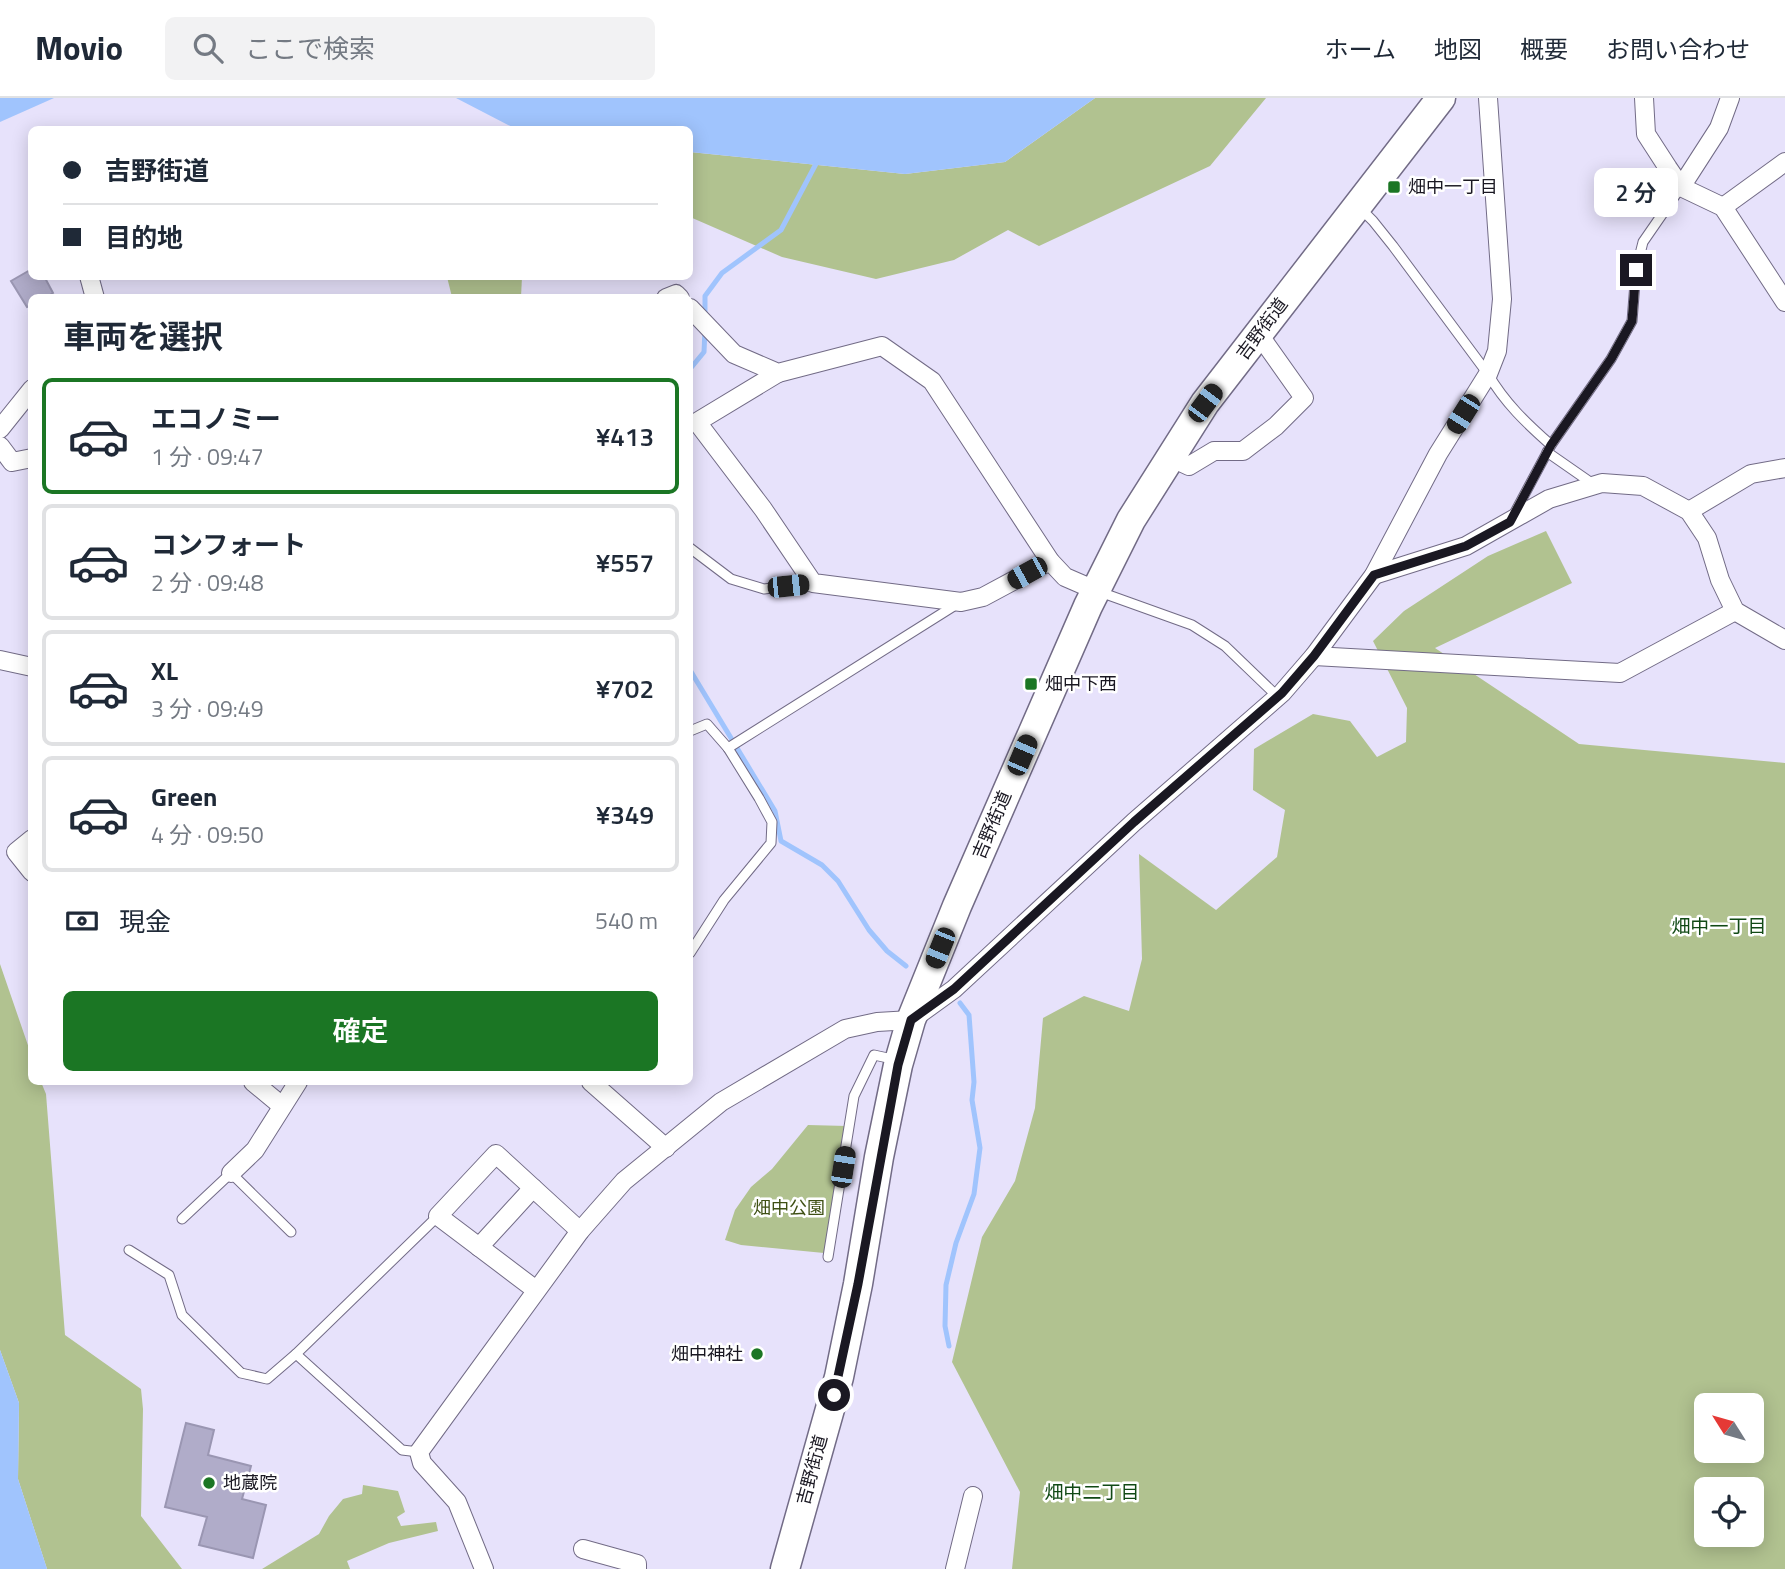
<!DOCTYPE html>
<html lang="ja">
<head>
<meta charset="utf-8">
<style>
	body { margin:0; font-family:"Titillium Web","Noto Sans JP",sans-serif; background:#f2f2f3; color:#1f2937; height:100vh; display:flex; flex-direction:column; font-size:26px; white-space:nowrap }
	* { box-sizing:border-box; margin:0 }
	p { font-size:23px; color:#747a83 }
	.icon { flex:none; width:38px; height:38px; fill:none; stroke:currentColor; stroke-width:2; stroke-linecap:round; stroke-linejoin:round }
	.map { position:relative; flex:1; overflow:hidden }
	.sheet { position:absolute; left:28px; top:196px; width:665px; height:791px; display:flex; flex-direction:column; background:#fff; border-radius:10px; box-shadow:0 4px 18px #0003 }
	.sheet>* { flex:none }
	.banner { position:absolute; left:28px; top:28px; width:665px; height:154px; border-radius:10px; box-shadow:0 4px 18px #0003; display:grid; align-content:center; height:154px; padding:0 35px; background:#fff }
	.needle { width:46px; rotate:307deg }
	.controls { position:absolute; left:1694px; top:1295px; display:grid; gap:14px }
	.controls a { display:grid; place-items:center; width:70px; height:70px; border-radius:10px; background:#fff; box-shadow:0 4px 18px #0003; font-size:35px }
	.end { position:absolute; width:32px; height:32px; margin:-16px; border:9px solid #1a1822; background:#fff; box-shadow:0 0 0 4px #fff }
	.from { border-radius:50% }
	.bubble { position:absolute; height:49px; border-radius:10px; background:#fff; box-shadow:0 4px 18px #0003; font-size:23px; font-weight:600; line-height:49px; text-align:center }
	.car { position:absolute; width:21px; height:42px; margin:-21px -10px; border-radius:9px; box-shadow:0 0 5px 2px #0007; background:linear-gradient(#222 24%,#8ab4d8 0 40%,#222 0 76%,#8ab4d8 0 86%,#222 0) }
	.banner b { display:flex; align-items:center; gap:24px; height:66px; font-size:26px }
	.banner b+b { border-top:2px solid #e0e1e3 }
	.banner i { width:18px; height:18px; background:#1f2937 }
	ul { padding:0; list-style:none }
	li { display:flex; align-items:center; gap:21px; height:116px; margin:0 14px 10px; padding:0 21px; border:4px solid #e0e1e3; border-radius:10px }
	li div { flex:1 }
	li b { display:block; font-size:26px }
	li em { font-style:normal; font-weight:600 }
	li.on { border-color:#1b7624 }
	li>.icon { width:63px; height:63px; stroke-width:1.5 }
	h2 { padding:0 35px; font-size:32px; line-height:84px }
	.pay { display:flex; align-items:center; gap:18px; height:77px; padding:0 35px; font-size:26px }
	.pay p { margin-inline-start:auto }
	.cta { display:flex; gap:14px; margin-top:auto; padding:14px 35px }
	.cta a { flex:1; height:80px; border-radius:10px; background:#1b7624; color:#fff; font-size:28px; font-weight:600; line-height:80px; text-align:center }
	header { display:flex; align-items:center; gap:42px; box-sizing:border-box; height:98px; padding:0 35px; background:#fff; border-bottom:2px solid #e0e1e3 }
	header strong { font-size:33px }
	nav { display:flex; gap:38px; margin-inline-start:auto; font-size:24px }
	.search { width:490px; height:63px; background:#f2f2f3; display:flex; align-items:center; gap:18px; box-sizing:border-box; padding:0 24px; border-radius:10px; color:#747a83; font-size:26px }
	.map>svg:first-child { display:block }
	.green { fill:#b1c290; fill-rule:evenodd }
	.water { fill:#a0c4fd }
	.lines { fill:none; stroke-linecap:round; stroke-linejoin:round }
	.stream { stroke:#a0c4fd; stroke-width:5 }
	.building { fill:#b0acc9; stroke:#9a96b2; stroke-width:2 }
	.lane-casing { stroke:#726b86; stroke-width:11 }
	.street-casing { stroke:#726b86; stroke-width:20 }
	.primary-casing { stroke:#726b86; stroke-width:31 }
	.lane { stroke:#fff; stroke-width:9 }
	.street { stroke:#fff; stroke-width:18 }
	.primary { stroke:#fff; stroke-width:28 }
	.route { stroke:#1a1822; stroke-width:9 }
	.poi-dot { fill:#1b7624; stroke:#fff; stroke-width:2.5 }
	.labels { text-anchor:middle; stroke-width:5; stroke-linejoin:round; paint-order:stroke }
	.poi-label { font-size:18px; fill:#1a1822; stroke:#fff; text-anchor:start }
	.street-label { font-size:18px; fill:#1a1822; stroke:#fff }
	.park-label { font-size:18px; fill:#3f5014; stroke:#fff }
	.neighbourhood-label { font-size:19px; fill:#114915; stroke:#fff }
</style>
</head>
<body>
<header>
<strong>Movio</strong>
<div class="search"><svg class="icon" aria-label="search" viewBox="0 0 24 24"><circle cx="10" cy="10" r="6"/><path d="M15 15l6 6"/></svg>ここで検索</div>
<nav><a>ホーム</a><a>地図</a><a>概要</a><a>お問い合わせ</a></nav>
</header>
<div class="map">
<svg width="1785" height="1471" viewBox="0 0 1785 1471">
	<rect width="100%" height="100%" fill="#e7e2fb"/>
	<!-- green -->
	<g class="green">
		<polygon points="1095,0 1266,0 1210,68 1039,148 1008,132 954,162 876,181 782,159 690,119 690,54 905,76 1005,64"/>
		<polygon points="447,179 522,179 521,199 452,199"/>
		<path d="M1546,433l26,52 -137,65 144,96 206,19v806h-773l8,-77 -68,-130 30,-125 33,-56 20,-73 8,-90 41,-22 45,15 13,-52 -3,-105 77,56 61,-53 8,-47 -32,-20 1,-41 59,-35 37,7 27,36 29,-15 1,-34 -34,-67 31,-30 84,-55zM1706,1307h46v46h-46zM1706,1391h46v46h-46z"/>
		<polygon points="0,866 31,956 32,984 41,984 46,996 65,1237 141,1291 143,1311 141,1418 182,1471 47,1471 18,1381 19,1305 0,1252"/>
		<polygon points="808,1027 847,1028 824,1155 741,1147 725,1142 735,1112 751,1089 772,1071"/>
		<polygon points="363,1387 398,1393 405,1414 397,1419 401,1428 436,1424 438,1433 389,1445 347,1463 350,1471 262,1471 319,1436 329,1418 343,1401 362,1396"/>
	</g>
	<!-- water -->
	<g class="water">
		<polygon points="0,0 54,0 0,24"/>
		<polygon points="456,0 1095,0 1005,64 905,76 690,54 690,32 516,31"/>
		<polygon points="0,1252 19,1305 18,1381 47,1471 0,1471"/>
	</g>
	<g class="lines">
		<!-- stream -->
		<g class="stream">
			<polyline points="705,217 705,198 722,175 781,132 818,62"/>
			<polyline points="690,271 704,254 705,231"/>
			<polyline points="690,572 775,713 781,743 822,767 838,783 869,832 887,853 906,868"/>
			<polyline points="949,1248 945,1228 946,1187 956,1145 974,1096 980,1050 972,1002 974,984 969,917 960,905"/>
		</g>
	</g>
	<!-- building -->
	<g class="building">
		<polygon points="32,171 32,178 44,178 53,195 45,200 32,200 32,207 27,209 11,183"/>
		<polygon points="186,1325 214,1332 208,1357 251,1368 242,1401 266,1407 253,1460 199,1447 207,1419 165,1409"/>
	</g>
	<g class="lines">
		<defs>
			<g id="lane">
				<path d="M1361,111l12,12 20,25 95,128c17,29 38,49 63,71"/>
				<polyline points="1547,354 1593,386"/>
				<polyline points="1513,418 1551,347 1611,261 1632,223 1636,172 1643,144 1681,89"/>
				<polyline points="690,450 731,481 764,491 813,485"/>
				<polyline points="1100,494 1192,527 1225,548 1278,599"/>
				<polyline points="690,633 707,626 728,650 759,700 772,724 771,745 724,802 690,855"/>
				<polyline points="728,650 957,506"/>
				<polyline points="182,1121 231,1075 291,1134"/>
				<polyline points="129,1152 169,1177 182,1217 241,1275 267,1281 296,1256 438,1118"/>
				<polyline points="828,1159 854,998 874,957 897,962"/>
				<polyline points="296,1256 402,1352 419,1354"/>
			</g>
			<g id="street">
				<polyline points="1644,0 1646,36 1668,70 1681,89 1723,109 1785,204"/>
				<polyline points="1681,89 1719,30 1730,0"/>
				<polyline points="1723,109 1785,64"/>
				<polyline points="89,178 95,200"/>
				<polyline points="666,200 676,196 680,200"/>
				<polyline points="690,210 734,256 778,275 882,248 932,283 1050,463 1065,479 1095,492"/>
				<polyline points="778,275 697,324 763,411 813,485 961,504 983,499 1050,463"/>
				<polyline points="0,331 32,291"/>
				<polyline points="0,348 12,364 32,360"/>
				<polyline points="1170,359 1189,368 1214,353 1243,353 1276,328 1304,300 1258,235"/>
				<polyline points="1689,413 1751,376 1785,370"/>
				<polyline points="1374,477 1466,448 1549,401 1602,385 1643,388 1689,413 1707,440 1720,482 1735,513 1785,542"/>
				<polyline points="1314,558 1620,575 1735,513"/>
				<polyline points="0,562 32,569"/>
				<polyline points="32,741 16,754 32,774"/>
				<polyline points="253,984 282,1008"/>
				<polyline points="591,984 666,1050"/>
				<polyline points="231,1075 255,1052 298,984"/>
				<polyline points="479,1149 533,1090"/>
				<polyline points="536,1192 438,1118 496,1056 580,1133"/>
				<polyline points="583,1451 637,1466 637,1471"/>
				<polyline points="484,1471 457,1404 422,1365 419,1354 580,1133 624,1083 721,1004 845,931 877,924 911,922 954,891 1134,724 1282,595 1314,558 1374,477 1438,356 1488,276 1497,253 1502,201 1488,0"/>
				<polyline points="955,1471 973,1398"/>
			</g>
			<polyline id="primary" points="785,1471 839,1279 858,1186 879,1059 898,967 911,922 957,808 1088,508 1131,422 1205,305 1441,0"/>
		</defs>
		<!-- lane casing -->
		<use href="#lane" class="lane-casing"/>
		<!-- street casing -->
		<use href="#street" class="street-casing"/>
		<!-- primary casing -->
		<use href="#primary" class="primary-casing"/>
		<!-- lane -->
		<use href="#lane" class="lane"/>
		<!-- street -->
		<use href="#street" class="street"/>
		<!-- primary -->
		<use href="#primary" class="primary"/>
	</g>
	<g class="lines">
		<!-- route -->
		<polyline class="route" points="834,1297 858,1186 898,967 911,922 954,891 1134,724 1282,595 1314,558 1374,477 1466,448 1510,424 1551,347 1611,261 1632,223 1636,172"/>
	</g>
	<!-- markers -->
	<g class="poi-dot">
		<rect x="1387" y="82" width="14" height="14" rx="3.5"/>
		<rect x="1024" y="579" width="14" height="14" rx="3.5"/>
		<circle cx="757" cy="1256" r="7"/>
		<circle cx="209" cy="1385" r="7"/>
	</g>
	<g class="labels">
		<!-- poi labels -->
		<g class="poi-label">
			<text x="1408" y="95">畑中一丁目</text>
			<text x="1045" y="592">畑中下西</text>
			<text x="743" y="1262" text-anchor="end">畑中神社</text>
			<text x="223" y="1391">地蔵院</text>
		</g>
		<!-- street labels -->
		<g class="street-label">
			<text transform="translate(1262 231) rotate(-53)" y="6">吉野街道</text>
			<text transform="translate(992 727) rotate(-67)" y="6">吉野街道</text>
			<text transform="translate(812 1372) rotate(-75)" y="6">吉野街道</text>
		</g>
		<!-- park labels -->
		<g class="park-label">
			<text x="789" y="1116">畑中公園</text>
		</g>
		<!-- neighbourhood labels -->
		<g class="neighbourhood-label">
			<text x="1719" y="835">畑中一丁目</text>
			<text x="1092" y="1401">畑中二丁目</text>
		</g>
	</g>
</svg>
<div class="controls">
<a><svg class="needle" viewBox="-14 -14 28 28"><path d="M0-13l5 13h-10z" fill="#e53935"/><path d="M0 13l5-13h-10z" fill="#747a83"/></svg></a>
<a><svg class="icon" aria-label="locate" viewBox="0 0 24 24"><circle cx="12" cy="12" r="6"/><path d="M12 2v4M12 18v4M2 12h4M18 12h4"/></svg></a>
</div>
<i class="end from" style="left:834px;top:1297px"></i>
<i class="end" style="left:1636px;top:172px"></i>
<div class="bubble" style="left:1594px;top:70px;width:84px">2 分</div>
<i class="car" style="left:1205px;top:305px;rotate:37deg"></i>
<i class="car" style="left:1463px;top:316px;rotate:212deg"></i>
<i class="car" style="left:1027px;top:475px;rotate:241deg"></i>
<i class="car" style="left:788px;top:488px;rotate:84deg"></i>
<i class="car" style="left:1022px;top:657px;rotate:23deg"></i>
<i class="car" style="left:940px;top:850px;rotate:202deg"></i>
<i class="car" style="left:843px;top:1069px;rotate:9deg"></i>
<div class="banner">
<b><i class="from"></i>吉野街道</b>
<b><i></i>目的地</b>
</div>
<section class="sheet">
<h2>車両を選択</h2>
<ul>
<li class="on"><svg class="icon" aria-label="car" viewBox="0 0 24 24"><path d="M5 17H2v-5l4-1 3-4h7l3 4 3 1v5h-3M9 17h6M6 11h13"/><circle cx="7" cy="17" r="2"/><circle cx="17" cy="17" r="2"/></svg><div><b>エコノミー</b><p>1 分 · 09:47</p></div><em>¥413</em></li>
<li><svg class="icon" aria-label="car" viewBox="0 0 24 24"><path d="M5 17H2v-5l4-1 3-4h7l3 4 3 1v5h-3M9 17h6M6 11h13"/><circle cx="7" cy="17" r="2"/><circle cx="17" cy="17" r="2"/></svg><div><b>コンフォート</b><p>2 分 · 09:48</p></div><em>¥557</em></li>
<li><svg class="icon" aria-label="car" viewBox="0 0 24 24"><path d="M5 17H2v-5l4-1 3-4h7l3 4 3 1v5h-3M9 17h6M6 11h13"/><circle cx="7" cy="17" r="2"/><circle cx="17" cy="17" r="2"/></svg><div><b>XL</b><p>3 分 · 09:49</p></div><em>¥702</em></li>
<li><svg class="icon" aria-label="car" viewBox="0 0 24 24"><path d="M5 17H2v-5l4-1 3-4h7l3 4 3 1v5h-3M9 17h6M6 11h13"/><circle cx="7" cy="17" r="2"/><circle cx="17" cy="17" r="2"/></svg><div><b>Green</b><p>4 分 · 09:50</p></div><em>¥349</em></li>
</ul>
<div class="pay"><svg class="icon" aria-label="cash" viewBox="0 0 24 24"><path d="M3 7h18v10H3z"/><circle cx="12" cy="12" r="2"/></svg>現金<p>540 m</p></div>
<div class="cta"><a>確定</a></div>
</section>
</div>
</body>
</html>
